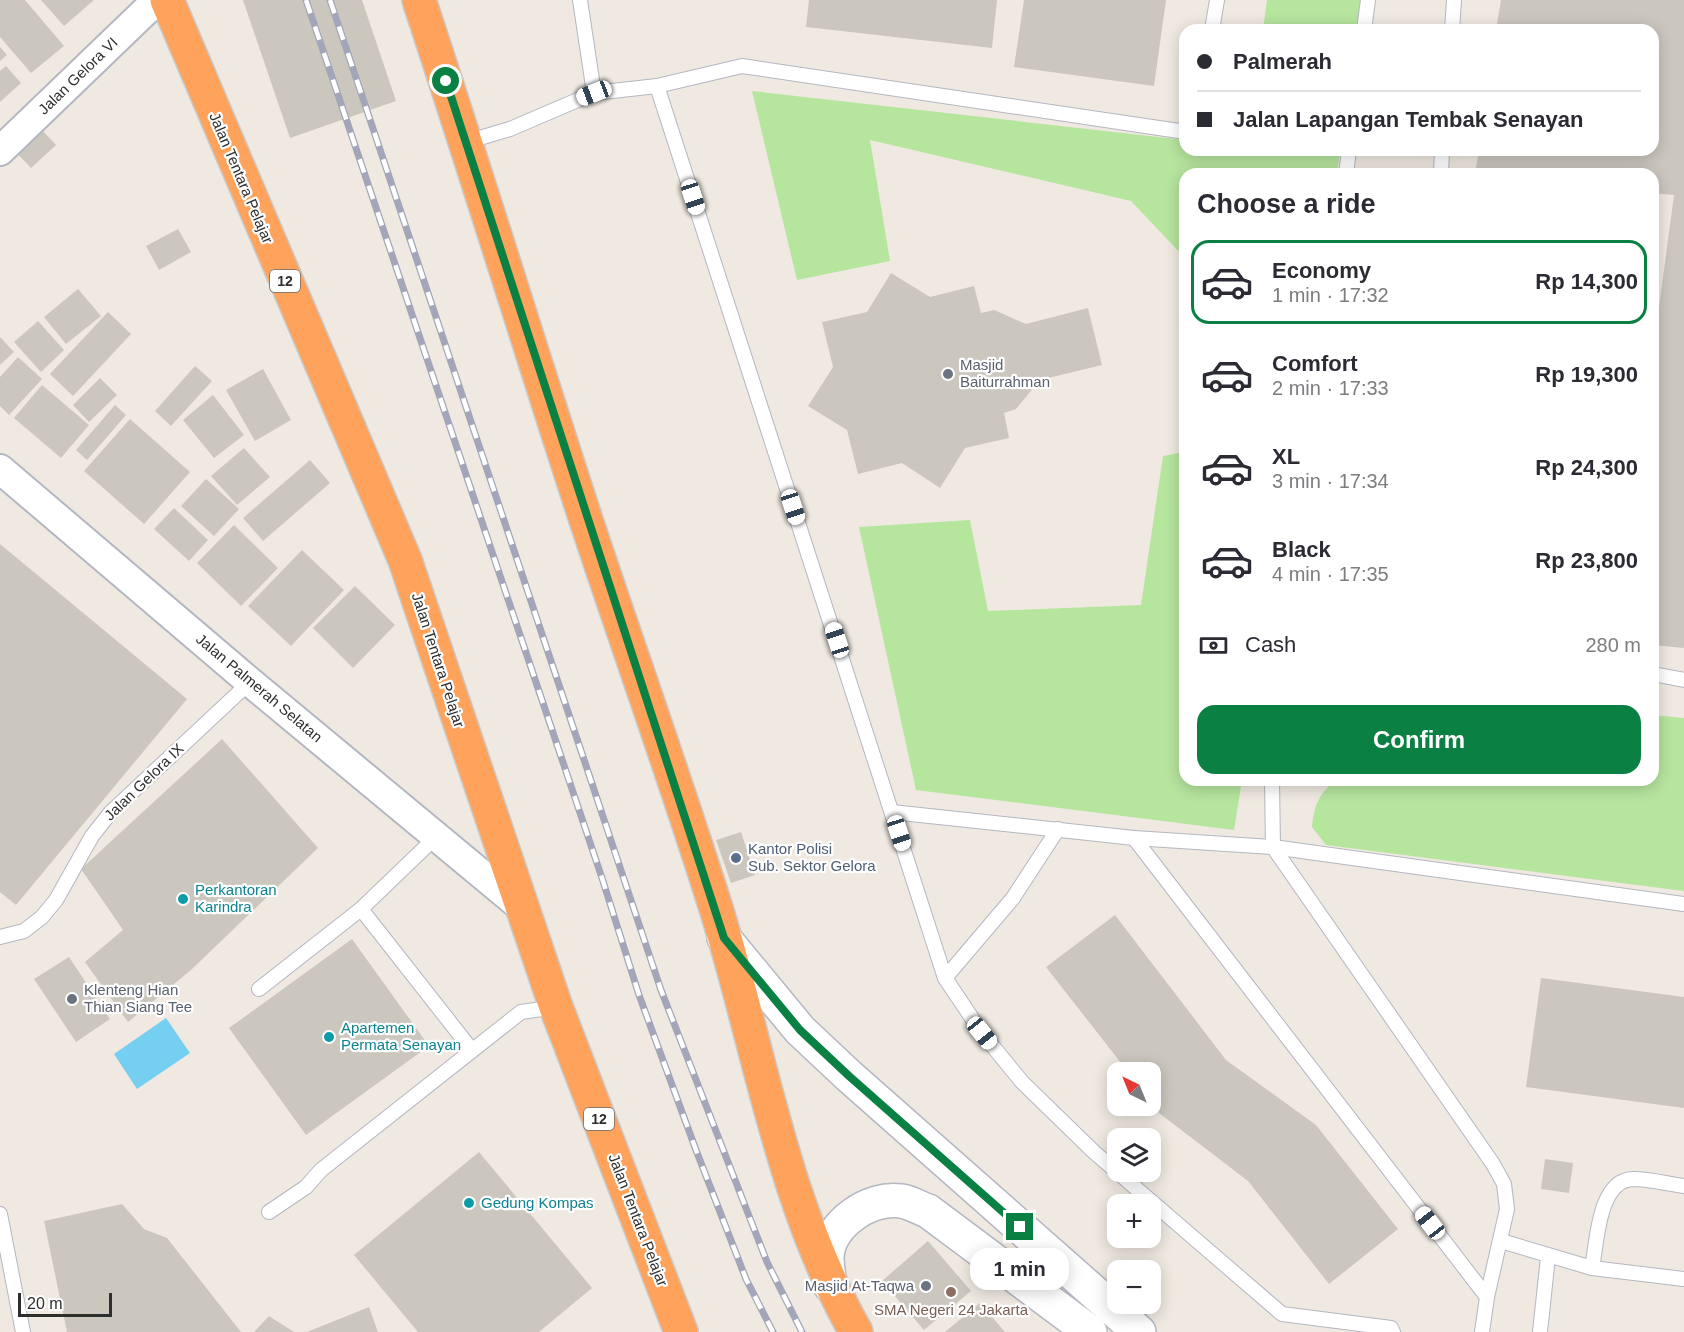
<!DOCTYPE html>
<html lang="en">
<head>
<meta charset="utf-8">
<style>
	body { margin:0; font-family:Arial,sans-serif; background:#f7f7f7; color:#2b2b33; height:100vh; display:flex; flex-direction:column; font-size:22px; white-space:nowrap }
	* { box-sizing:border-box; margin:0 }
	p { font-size:20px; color:#7c7c81 }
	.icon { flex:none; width:33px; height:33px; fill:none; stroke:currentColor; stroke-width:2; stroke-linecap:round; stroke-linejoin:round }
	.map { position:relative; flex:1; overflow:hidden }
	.side { position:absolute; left:1179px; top:168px; width:480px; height:618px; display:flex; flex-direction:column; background:#fff; border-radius:18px; box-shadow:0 3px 15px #0003 }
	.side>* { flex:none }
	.top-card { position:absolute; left:1179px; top:24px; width:480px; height:132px; border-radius:18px; box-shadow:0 3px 15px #0003; display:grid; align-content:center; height:132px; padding:0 18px; background:#fff }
	.needle { width:39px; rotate:317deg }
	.buttons { position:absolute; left:1107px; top:1062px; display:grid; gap:12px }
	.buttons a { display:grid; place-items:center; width:54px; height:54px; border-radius:12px; background:#fff; box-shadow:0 3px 15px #0003; font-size:30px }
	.scale { position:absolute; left:18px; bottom:15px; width:94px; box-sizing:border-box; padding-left:6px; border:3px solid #2e2e2e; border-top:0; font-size:16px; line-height:21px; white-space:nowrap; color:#2e2e2e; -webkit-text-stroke:4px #fff; paint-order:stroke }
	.end { position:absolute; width:27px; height:27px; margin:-14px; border:8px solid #0b8043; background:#fff; box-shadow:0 0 0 3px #fff }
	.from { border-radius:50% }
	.bubble { position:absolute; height:42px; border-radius:18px; background:#fff; box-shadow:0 3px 15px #0003; font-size:20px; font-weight:700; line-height:42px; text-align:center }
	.car { position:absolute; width:18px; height:36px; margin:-18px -9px; border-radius:8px; box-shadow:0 0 4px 2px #0007; background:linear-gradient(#fff 24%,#345 0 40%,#fff 0 76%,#345 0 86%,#fff 0) }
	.top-card b { display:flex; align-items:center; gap:21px; height:57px; font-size:22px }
	.top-card b+b { border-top:2px solid #e1e1e2 }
	.top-card i { width:15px; height:15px; background:#2b2b33 }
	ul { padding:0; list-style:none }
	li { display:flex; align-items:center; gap:18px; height:84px; margin:0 12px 9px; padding:0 6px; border:3px solid transparent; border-radius:18px }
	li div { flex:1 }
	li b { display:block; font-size:22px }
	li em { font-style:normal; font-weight:700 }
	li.active { border-color:#0b8043 }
	li>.icon { width:54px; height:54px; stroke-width:1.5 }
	h2 { padding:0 18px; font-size:27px; line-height:72px }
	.pay { display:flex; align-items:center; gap:15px; height:66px; padding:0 18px; font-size:22px }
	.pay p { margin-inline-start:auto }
	.primary-button { display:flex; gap:12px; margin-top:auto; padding:12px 18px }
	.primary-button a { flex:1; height:69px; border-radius:18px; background:#0b8043; color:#fff; font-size:24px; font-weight:700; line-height:69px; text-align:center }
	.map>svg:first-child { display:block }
	.green { fill:#b6e59e }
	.water { fill:#75cff0 }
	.building { fill:#cbc7bf }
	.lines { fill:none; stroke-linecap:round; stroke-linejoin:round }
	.lane-casing { stroke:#b4b7c1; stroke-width:16 }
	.street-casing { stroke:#b4b7c1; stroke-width:32 }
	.secondary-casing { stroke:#b4b7c1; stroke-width:36 }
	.highway-casing { stroke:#c9c9c9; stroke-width:36 }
	.lane { stroke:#fff; stroke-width:14 }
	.street { stroke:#fff; stroke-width:28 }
	.secondary { stroke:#fff; stroke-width:33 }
	.highway { stroke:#ffa35c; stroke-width:33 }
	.rail-casing { stroke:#a3a6b8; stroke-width:7 }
	.rail { stroke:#fff; stroke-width:4.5; stroke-dasharray:14; stroke-linecap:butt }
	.route { stroke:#0b8043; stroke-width:8 }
	.worship-dot { fill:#6b7280; stroke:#fff; stroke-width:2 }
	.service-dot { fill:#5c6f8a; stroke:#fff; stroke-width:2 }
	.culture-dot { fill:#0f9aa8; stroke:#fff; stroke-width:2 }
	.education-dot { fill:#8d6e63; stroke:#fff; stroke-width:2 }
	.labels { text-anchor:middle; stroke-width:4.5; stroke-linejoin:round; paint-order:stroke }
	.shield { fill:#fff; stroke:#6d6d6d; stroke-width:1.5 }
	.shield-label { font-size:14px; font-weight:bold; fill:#2e2e2e }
	.street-label { font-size:15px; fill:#2e2e2e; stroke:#fff }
	.worship-label { font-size:15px; fill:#5b616d; stroke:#fff; text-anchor:start }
	.service-label { font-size:15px; fill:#4e5e75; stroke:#fff; text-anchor:start }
	.culture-label { font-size:15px; fill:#0d838f; stroke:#fff; text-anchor:start }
	.education-label { font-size:15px; fill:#785e54; stroke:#fff }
</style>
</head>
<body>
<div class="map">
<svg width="1684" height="1332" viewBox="0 0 1684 1332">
	<rect width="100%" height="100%" fill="#efe9e1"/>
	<!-- green -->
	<g class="green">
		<polygon points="1267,0 1364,0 1359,30 1263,30"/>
		<polygon points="752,91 1185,140 1185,150 1340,150 1337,174 1185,174 1185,258 1131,201 870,140 890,261 797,280"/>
		<polygon points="1185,452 1185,780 1242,780 1234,830 916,790 859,527 970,520 988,611 1141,605 1163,456"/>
		<path d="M1653,715l31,3v173l-358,-46 -14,-18c2,-21 7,-35 25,-47h316z"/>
	</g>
	<!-- water -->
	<polygon class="water" points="166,1018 190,1053 137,1089 114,1054"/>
	<!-- building -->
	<g class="building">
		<polygon points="0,0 25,0 64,46 31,73 0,37"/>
		<polygon points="41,0 94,0 64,26"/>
		<polygon points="243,0 362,0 396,101 290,138"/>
		<polygon points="809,0 997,0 992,48 806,27"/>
		<polygon points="1024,0 1166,0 1154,86 1014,67"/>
		<polygon points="1501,0 1684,0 1684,648 1653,645 1653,322 1657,322 1674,195 1653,193 1653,174 1475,174 1479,150 1653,150 1653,30 1496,30"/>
		<polygon points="0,47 7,55 0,61"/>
		<polygon points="6,66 21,83 0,102 0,71"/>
		<polygon points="38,126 56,145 31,168 13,149"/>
		<polygon points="178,229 191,252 159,270 146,246"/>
		<polygon points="891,273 930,297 974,286 981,313 994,310 1026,324 1088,308 1102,365 1040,380 1016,409 1004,413 1009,438 965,448 940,488 902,463 858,474 847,430 808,406 833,367 822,322 867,312"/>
		<polygon points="78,289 101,316 66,344 44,317"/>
		<polygon points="108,312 131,334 73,396 50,374"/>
		<polygon points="38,321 64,350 41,372 14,342"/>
		<polygon points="0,337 14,352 0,365"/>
		<polygon points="18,357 42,379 9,415 0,406 0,377"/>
		<polygon points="195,366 212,381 171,426 155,411"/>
		<polygon points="263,369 291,420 255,441 226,390"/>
		<polygon points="100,378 117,395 89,422 73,405"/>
		<polygon points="42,385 89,425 61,458 14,418"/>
		<polygon points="213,395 244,435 214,458 183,420"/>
		<polygon points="115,405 126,415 87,460 76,450"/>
		<polygon points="130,419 190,472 144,524 84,471"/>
		<polygon points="244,448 270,477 237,505 211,476"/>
		<polygon points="310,460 330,483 263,541 243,518"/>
		<polygon points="206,479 239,509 214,536 181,506"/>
		<polygon points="174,508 208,540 189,561 154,529"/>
		<polygon points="234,525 278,568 241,606 197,563"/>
		<polygon points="0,544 187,699 16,905 0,892"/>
		<polygon points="302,550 344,590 291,646 248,606"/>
		<polygon points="355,586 395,625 353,668 313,628"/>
		<polygon points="222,739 318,848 191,970 128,1022 85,962 123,930 81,869"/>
		<polygon points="741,832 755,875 731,883 716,840"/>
		<polygon points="1115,915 1226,1060 1316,1125 1398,1229 1329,1284 1248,1181 1159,1113 1150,1102 1150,1072 1128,1072 1046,967"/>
		<polygon points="352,939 429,1046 306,1135 229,1028"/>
		<polygon points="69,957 110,1019 76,1042 34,979"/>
		<polygon points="1541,978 1684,997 1684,1108 1526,1087"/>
		<polygon points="479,1152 592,1288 539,1332 418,1332 354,1255"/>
		<polygon points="1545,1159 1573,1163 1569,1193 1541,1189"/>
		<polygon points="122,1204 144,1229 167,1238 241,1332 67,1332 44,1221"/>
		<polygon points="928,1241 971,1291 924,1330 882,1281"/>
		<polygon points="980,1303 1005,1332 945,1332"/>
		<polygon points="369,1307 378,1332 307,1332"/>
		<polygon points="269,1316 294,1332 254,1332"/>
	</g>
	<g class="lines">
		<defs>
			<g id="lane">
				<polyline points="580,0 594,93"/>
				<polyline points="1212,30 1217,0"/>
				<polyline points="1364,30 1368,0"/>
				<polyline points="1452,30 1454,0"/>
				<polyline points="657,86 945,978 982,1033 1022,1082 1094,1152 1282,1314 1391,1328 1393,1332"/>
				<polyline points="466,142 510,129 594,93 657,86 742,66 1179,131 1185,128"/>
				<polyline points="1346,174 1349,150"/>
				<polyline points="1441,174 1442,150"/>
				<polyline points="1653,674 1684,680"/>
				<polyline points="1272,780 1273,847 1493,1164 1504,1184 1507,1209 1487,1297 1482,1332"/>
				<polyline points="892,812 1134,838 1273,847 1684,904"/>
				<polyline points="1134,838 1487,1297"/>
				<polyline points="361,909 471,1049"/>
				<polyline points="0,937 24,931 42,917 56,900 92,836 111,812 250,682"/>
				<polyline points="945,978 1013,898 1058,829"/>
				<polyline points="259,989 361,909 438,835"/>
				<polyline points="269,1212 306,1187 321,1170 521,1012 556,1007"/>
				<polyline points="0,1214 23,1332"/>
				<polyline points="1501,1241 1592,1268 1684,1279"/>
				<path d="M1592,1268c5,-25 6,-88 41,-89 17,0 35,5 51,7"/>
				<polyline points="1540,1332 1548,1257"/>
			</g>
			<g id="street">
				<polyline points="0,151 157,0"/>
				<polyline points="0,469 250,682 520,906"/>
			</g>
			<g id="secondary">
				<polyline points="724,938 800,1030 849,1076 1139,1332"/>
				<path d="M830,1285c-1,-9 -3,-19 -3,-28 2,-33 43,-61 74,-56 9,1 18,7 27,10l162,121"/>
			</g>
			<g id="highway">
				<polyline points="167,0 405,560 556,1007 681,1332"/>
				<path d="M419,0c57,172 110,345 166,517 43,130 89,258 130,388 45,143 66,295 141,427"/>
			</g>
		</defs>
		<!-- lane casing -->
		<use href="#lane" class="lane-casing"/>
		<!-- street casing -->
		<use href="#street" class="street-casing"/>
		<!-- secondary casing -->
		<use href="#secondary" class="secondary-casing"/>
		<!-- highway casing -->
		<use href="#highway" class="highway-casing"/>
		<!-- lane -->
		<use href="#lane" class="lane"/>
		<!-- street -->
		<use href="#street" class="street"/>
		<!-- secondary -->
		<use href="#secondary" class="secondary"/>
		<!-- highway -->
		<use href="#highway" class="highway"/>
		<defs>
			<g id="rail">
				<polyline points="306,0 602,878 639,995 696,1150 746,1279 773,1332"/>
				<polyline points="330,0 661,990 767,1262 802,1332"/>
			</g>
		</defs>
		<!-- rail casing -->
		<use href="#rail" class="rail-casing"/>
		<!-- rail -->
		<use href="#rail" class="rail"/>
	</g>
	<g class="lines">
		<!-- route -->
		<polyline class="route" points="446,81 724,938 800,1030 849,1076 1020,1227"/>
	</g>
	<!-- markers -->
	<g class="worship-dot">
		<circle cx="948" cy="374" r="6"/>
		<circle cx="72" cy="999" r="6"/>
		<circle cx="926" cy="1286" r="6"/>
	</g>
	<circle class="service-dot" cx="736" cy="858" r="6"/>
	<g class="culture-dot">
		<circle cx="183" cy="899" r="6"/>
		<circle cx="329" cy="1037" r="6"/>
		<circle cx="469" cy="1203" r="6"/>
	</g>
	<circle class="education-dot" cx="951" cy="1292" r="6"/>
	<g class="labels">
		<!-- shield labels -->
		<g class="shield">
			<rect x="270" y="270" width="30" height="22" rx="4.5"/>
			<rect x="584" y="1108" width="30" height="22" rx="4.5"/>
		</g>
		<g class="shield-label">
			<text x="285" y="286">12</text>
			<text x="599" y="1124">12</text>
		</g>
		<!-- street labels -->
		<g class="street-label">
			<text transform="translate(78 76) rotate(-44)" y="5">Jalan Gelora VI</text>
			<text transform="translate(241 178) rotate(67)" y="5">Jalan Tentara Pelajar</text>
			<text transform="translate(438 660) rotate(72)" y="5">Jalan Tentara Pelajar</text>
			<text transform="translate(259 688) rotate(40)" y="5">Jalan Palmerah Selatan</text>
			<text transform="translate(144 782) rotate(-44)" y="5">Jalan Gelora IX</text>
			<text transform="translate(638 1220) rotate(69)" y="5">Jalan Tentara Pelajar</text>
		</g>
		<!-- worship labels -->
		<g class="worship-label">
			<text x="960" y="370">Masjid<tspan x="960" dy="17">Baiturrahman</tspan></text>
			<text x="84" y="995">Klenteng Hian<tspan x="84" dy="17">Thian Siang Tee</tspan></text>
			<text x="914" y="1291" text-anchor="end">Masjid At-Taqwa</text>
		</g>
		<!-- service labels -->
		<g class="service-label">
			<text x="748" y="854">Kantor Polisi<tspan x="748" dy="17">Sub. Sektor Gelora</tspan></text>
		</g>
		<!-- culture labels -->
		<g class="culture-label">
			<text x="195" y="895">Perkantoran<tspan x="195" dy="17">Karindra</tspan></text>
			<text x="341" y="1033">Apartemen<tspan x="341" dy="17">Permata Senayan</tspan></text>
			<text x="481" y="1208">Gedung Kompas</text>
		</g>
		<!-- education labels -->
		<g class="education-label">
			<text x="951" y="1315">SMA Negeri 24 Jakarta</text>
		</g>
	</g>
</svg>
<div class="buttons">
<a><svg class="needle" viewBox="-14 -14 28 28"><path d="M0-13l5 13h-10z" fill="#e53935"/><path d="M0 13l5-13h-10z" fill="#7c7c81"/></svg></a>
<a><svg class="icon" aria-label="layers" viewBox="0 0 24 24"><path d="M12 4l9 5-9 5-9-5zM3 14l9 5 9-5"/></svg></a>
<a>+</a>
<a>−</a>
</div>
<div class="scale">20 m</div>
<i class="end from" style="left:446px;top:81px"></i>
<i class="end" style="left:1020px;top:1227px"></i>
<div class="bubble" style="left:970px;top:1248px;width:99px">1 min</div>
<i class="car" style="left:594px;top:93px;rotate:249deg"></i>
<i class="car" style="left:693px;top:197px;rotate:162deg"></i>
<i class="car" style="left:793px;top:507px;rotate:162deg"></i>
<i class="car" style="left:837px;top:640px;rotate:342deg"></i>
<i class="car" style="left:899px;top:833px;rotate:162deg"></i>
<i class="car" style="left:982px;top:1033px;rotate:141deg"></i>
<i class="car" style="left:1430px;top:1223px;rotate:322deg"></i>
<div class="top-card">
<b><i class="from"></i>Palmerah</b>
<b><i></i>Jalan Lapangan Tembak Senayan</b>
</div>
<section class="side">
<h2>Choose a ride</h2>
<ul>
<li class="active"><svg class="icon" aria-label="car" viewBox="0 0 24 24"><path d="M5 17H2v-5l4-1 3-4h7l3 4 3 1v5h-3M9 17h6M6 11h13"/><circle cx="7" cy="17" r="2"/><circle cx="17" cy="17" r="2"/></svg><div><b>Economy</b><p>1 min · 17:32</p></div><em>Rp 14,300</em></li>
<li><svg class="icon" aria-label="car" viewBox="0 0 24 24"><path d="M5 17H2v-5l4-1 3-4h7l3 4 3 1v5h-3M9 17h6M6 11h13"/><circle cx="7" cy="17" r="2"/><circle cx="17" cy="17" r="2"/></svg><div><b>Comfort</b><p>2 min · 17:33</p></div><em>Rp 19,300</em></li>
<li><svg class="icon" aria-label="car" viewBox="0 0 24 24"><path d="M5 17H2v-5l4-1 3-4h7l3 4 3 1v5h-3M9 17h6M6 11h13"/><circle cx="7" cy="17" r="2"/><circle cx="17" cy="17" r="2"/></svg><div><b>XL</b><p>3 min · 17:34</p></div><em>Rp 24,300</em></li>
<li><svg class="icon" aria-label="car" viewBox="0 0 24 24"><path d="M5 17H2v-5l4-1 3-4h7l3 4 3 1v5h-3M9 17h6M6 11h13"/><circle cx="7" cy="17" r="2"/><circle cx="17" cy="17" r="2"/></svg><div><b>Black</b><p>4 min · 17:35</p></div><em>Rp 23,800</em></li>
</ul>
<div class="pay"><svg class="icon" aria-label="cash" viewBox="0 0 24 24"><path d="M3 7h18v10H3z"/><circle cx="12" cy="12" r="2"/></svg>Cash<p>280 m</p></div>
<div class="primary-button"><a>Confirm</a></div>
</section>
</div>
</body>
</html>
